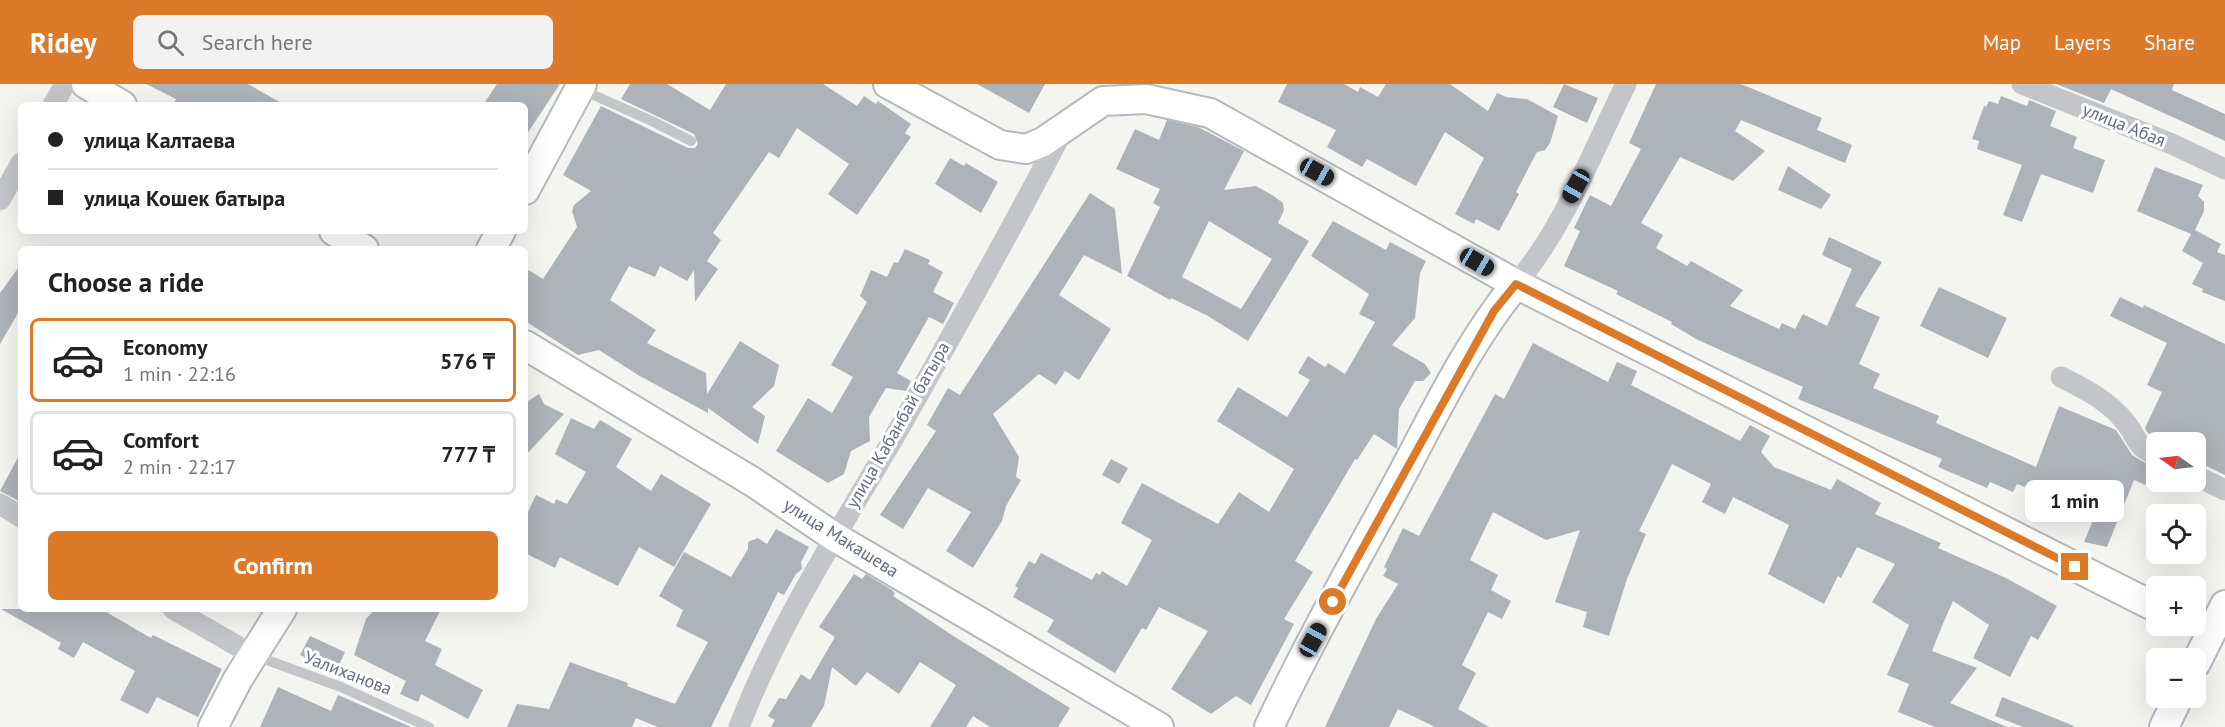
<!DOCTYPE html>
<html lang="en">
<head>
<meta charset="utf-8">
<style>
	body { margin:0; font-family:"PT Sans",sans-serif; background:#f2f2f2; color:#222; height:100vh; display:flex; flex-direction:column; font-size:22px; white-space:nowrap }
	* { box-sizing:border-box; margin:0 }
	p { font-size:20px; color:#767676 }
	.icon { flex:none; width:33px; height:33px; fill:none; stroke:currentColor; stroke-width:2; stroke-linecap:round; stroke-linejoin:round }
	.map { position:relative; flex:1; overflow:hidden }
	.sheet { position:absolute; left:18px; top:162px; width:510px; height:366px; display:flex; flex-direction:column; background:#fff; border-radius:9px; box-shadow:0 6px 24px #0002 }
	.sheet>* { flex:none }
	.hud { position:absolute; left:18px; top:18px; width:510px; height:132px; border-radius:9px; box-shadow:0 6px 24px #0002; display:grid; align-content:center; height:132px; padding:0 30px; background:#fff }
	.needle { width:39px; rotate:284deg }
	.controls { position:absolute; left:2146px; top:348px; display:grid; gap:12px }
	.controls a { display:grid; place-items:center; width:60px; height:60px; border-radius:9px; background:#fff; box-shadow:0 6px 24px #0002; font-size:30px }
	.end { position:absolute; width:27px; height:27px; margin:-14px; border:8px solid #dc7a2a; background:#fff; box-shadow:0 0 0 3px #fff }
	.from { border-radius:50% }
	.bubble { position:absolute; height:42px; border-radius:9px; background:#fff; box-shadow:0 6px 24px #0002; font-size:20px; font-weight:600; line-height:42px; text-align:center }
	.car { position:absolute; width:18px; height:36px; margin:-18px -9px; border-radius:8px; box-shadow:0 0 4px 2px #0007; background:linear-gradient(#222 24%,#8ab4d8 0 40%,#222 0 76%,#8ab4d8 0 86%,#222 0) }
	.hud b { display:flex; align-items:center; gap:21px; height:57px; font-size:22px }
	.hud b+b { border-top:2px solid #e0e0e0 }
	.hud i { width:15px; height:15px; background:#222 }
	ul { padding:0; list-style:none }
	li { display:flex; align-items:center; gap:18px; height:84px; margin:0 12px 9px; padding:0 18px; border:3px solid #e0e0e0; border-radius:9px }
	li div { flex:1 }
	li b { display:block; font-size:22px }
	li em { font-style:normal; font-weight:600 }
	li.on { border-color:#dc7a2a }
	li>.icon { width:54px; height:54px; stroke-width:1.5 }
	h2 { padding:0 30px; font-size:27px; line-height:72px }
	.cta { display:flex; gap:12px; margin-top:auto; padding:12px 30px }
	.cta a { flex:1; height:69px; border-radius:9px; background:#dc7a2a; color:#fff; font-size:24px; font-weight:600; line-height:69px; text-align:center }
	header { display:flex; align-items:center; gap:36px; box-sizing:border-box; height:84px; padding:0 30px; background:#dc7a2a; color:#fff }
	header strong { font-size:28px }
	nav { display:flex; gap:33px; margin-inline-start:auto; font-size:21px }
	.search { width:420px; height:54px; background:#f2f2f2; display:flex; align-items:center; gap:15px; box-sizing:border-box; padding:0 21px; border-radius:9px; color:#767676; font-size:22px }
	.map>svg:first-child { display:block }
	.building { fill:#aeb2b9; fill-rule:evenodd }
	.lines { fill:none; stroke-linecap:round; stroke-linejoin:round }
	.secondary-casing { stroke:#b5b8bd; stroke-width:32 }
	.lane { stroke:#c3c5c9; stroke-width:10 }
	.street { stroke:#c3c5c9; stroke-width:21 }
	.secondary { stroke:#fff; stroke-width:28 }
	.route { stroke:#dc7a2a; stroke-width:8 }
	.labels { text-anchor:middle; stroke-width:6; stroke-linejoin:round; paint-order:stroke }
	.street-label { font-size:18px; fill:#656e81; stroke:#fff }
</style>
</head>
<body>
<header>
<strong>Ridey</strong>
<div class="search"><svg class="icon" aria-label="search" viewBox="0 0 24 24"><circle cx="10" cy="10" r="6"/><path d="M15 15l6 6"/></svg>Search here</div>
<nav><a>Map</a><a>Layers</a><a>Share</a></nav>
</header>
<div class="map">
<svg width="2225" height="643" viewBox="0 0 2225 643">
	<rect width="100%" height="100%" fill="#f4f5f1"/>
	<!-- building -->
	<g class="building">
		<polygon points="146,0 248,0 285,21 173,21 176,15"/>
		<polygon points="497,0 560,0 525,53 525,21 483,21"/>
		<polygon points="630,0 667,0 710,26 726,0 823,0 857,22 864,12 876,20 878,17 911,40 905,49 911,53 857,131 828,110 849,80 797,44 779,74 769,68 713,149 721,156 707,177 718,185 695,218 694,186 687,197 660,182 655,193 629,182 610,216 656,246 647,259 706,289 707,310 740,257 779,281 774,302 752,323 765,332 758,360 708,324 708,329 638,291 599,266 578,271 525,237 525,184 543,195 577,143 572,127 574,121 591,107 563,91 601,22 688,64 695,64 698,60 694,50 621,15"/>
		<polygon points="977,0 1045,0 1029,29"/>
		<polygon points="1287,0 1344,0 1358,8 1360,3 1378,13 1386,0 1450,0 1488,27 1497,9 1506,13 1527,15 1558,32 1550,59 1545,66 1537,68 1516,108 1519,110 1499,147 1476,135 1474,140 1455,130 1484,74 1445,48 1416,102 1367,75 1362,83 1327,63 1336,46 1278,18"/>
		<polygon points="1564,0 1598,14 1587,39 1553,23"/>
		<polygon points="1656,0 1741,0 1822,34 1817,46 1852,61 1845,79 1741,36 1735,47 1765,67 1733,97 1680,73 1641,139 1663,151 1656,164 1687,182 1691,177 1743,206 1730,222 1779,245 1782,239 1795,245 1803,230 1827,242 1852,185 1822,171 1829,153 1882,178 1855,222 1880,233 1859,280 1880,290 1873,304 1939,332 1936,339 2036,383 2059,322 2116,346 2132,371 2154,384 2145,401 2134,396 2107,463 2084,458 2096,429 2017,400 2013,408 1990,398 1987,404 1938,383 1942,375 1798,315 1803,303 1698,256 1671,240 1672,238 1616,210 1618,207 1564,182 1580,147 1574,144 1590,111 1611,122 1641,65 1629,59"/>
		<polygon points="2056,0 2174,0 2172,6 2225,30 2225,57 2111,5 2104,19"/>
		<polygon points="2001,12 2027,22 2029,16 2056,27 2050,42 2077,53 2073,64 2105,76 2093,109 2041,90 2022,138 2003,131 2022,81 1977,65 1979,57 1972,55 1984,22 1986,23 1989,17 1998,20"/>
		<path d="M1167,36l31,7 46,24 -20,39 32,-4 16,9 11,8 1,7 -6,13 31,18 -61,100 -40,-25 -37,-18 -1,2 -43,-24 33,-69 -7,-4 7,-14 -44,-20 19,-40 24,11zM1209,137l63,38 -31,50 -59,-32z"/>
		<polygon points="950,74 964,82 966,79 998,98 981,129 935,100"/>
		<polygon points="1788,82 1831,111 1821,125 1778,106"/>
		<polygon points="2155,83 2203,101 2198,112 2204,118 2204,127 2195,146 2221,160 2217,168 2225,171 2225,217 2202,208 2203,205 2192,200 2203,179 2182,167 2191,150 2137,127"/>
		<polygon points="1090,109 1115,125 1122,190 1084,171 1059,211 1111,245 1079,296 1065,287 1056,301 1039,290 993,330 1019,373 1016,393 1021,396 1006,422 1002,437 973,484 946,467 971,428 928,404 903,445 880,431 936,347 927,341 948,304 960,311"/>
		<polygon points="1333,137 1386,166 1390,158 1426,177 1420,189 1415,234 1392,261 1425,280 1431,289 1423,297 1415,297 1399,325 1397,365 1374,350 1357,376 1355,375 1295,477 1313,488 1284,535 1294,540 1251,621 1236,612 1211,630 1171,605 1208,547 1159,523 1146,546 1142,544 1115,589 1047,548 1054,536 1013,513 1018,504 1015,502 1029,477 1035,480 1041,469 1092,496 1096,489 1100,491 1102,487 1127,502 1152,456 1121,439 1142,399 1218,440 1239,408 1269,428 1294,385 1217,337 1238,303 1287,333 1310,296 1298,289 1308,272 1325,283 1328,279 1345,290 1375,238 1359,230 1369,210 1311,172"/>
		<polygon points="905,165 930,176 928,180 943,188 933,208 954,219 943,240 929,233 897,289 911,297 906,307 886,304 869,333 870,357 851,367 844,390 828,399 776,367 808,314 832,329 853,293 831,281 867,218 860,212 871,186 887,193 894,178 898,179"/>
		<polygon points="21,180 21,224 0,260 0,209"/>
		<polygon points="1939,203 2007,234 1988,274 1920,242"/>
		<polygon points="2120,213 2143,224 2144,221 2225,260 2225,391 2196,377 2196,358 2159,358 2147,348 2145,344 2162,308 2147,301 2167,259 2110,232"/>
		<polygon points="1533,259 1608,298 1617,278 1637,287 1631,301 1740,357 1750,341 1770,352 1761,368 1774,383 1831,406 1837,395 1881,419 1875,430 1941,459 1938,464 2006,494 2057,522 2038,556 2031,552 2010,593 1973,574 1989,541 1953,517 1942,542 1932,567 1977,584 1950,619 2007,643 1935,643 1898,628 1909,600 1887,591 1909,541 1872,518 1895,480 1857,463 1841,494 1838,492 1824,520 1768,490 1789,441 1733,413 1725,430 1702,418 1711,400 1672,380 1639,447 1646,450 1627,495 1609,552 1583,543 1587,528 1555,518 1580,446 1546,456 1493,428 1470,476 1498,491 1491,506 1511,517 1502,535 1488,528 1462,581 1476,589 1458,625 1489,643 1435,643 1398,625 1389,643 1325,643 1376,535 1398,500 1383,492 1387,485 1384,483 1403,444 1419,452 1495,310 1504,315"/>
		<polygon points="539,310 544,320 564,330 525,372 525,319"/>
		<polygon points="571,334 594,345 600,336 632,355 616,383 651,407 661,390 711,420 674,483 639,463 618,502 560,473 555,484 525,469 525,434 536,411 554,420 556,415 567,420 586,388 555,370"/>
		<polygon points="21,368 21,418 0,407"/>
		<polygon points="1111,375 1128,384 1119,400 1102,391"/>
		<polygon points="776,445 809,463 801,478 802,485 796,490 784,511 778,508 711,643 658,643 636,634 632,643 507,643 517,620 549,625 570,578 628,599 627,602 675,620 708,558 676,542 683,526 659,512 684,468 731,493 748,465 748,458 758,454 767,460"/>
		<polygon points="854,490 862,495 866,490 892,506 895,509 893,512 955,553 1070,624 1058,643 990,643 973,632 966,643 930,643 956,601 920,578 899,610 867,588 856,602 832,583 824,622 811,643 771,643 775,636 768,632 779,614 786,615 801,590 810,596 835,553 819,543"/>
		<polygon points="1,525 101,525 151,554 153,551 222,585 198,633 157,613 148,630 120,616 135,587 83,558 74,574 58,565 61,559"/>
		<polygon points="375,525 441,525 425,557 442,565 435,581 483,606 468,635 421,610 418,618 400,610 406,597 354,571 366,535"/>
		<polygon points="310,552 345,568 336,588 300,571"/>
		<polygon points="278,603 331,627 338,611 411,643 260,643"/>
		<polygon points="2002,613 2074,642 2074,643 2023,643 1995,632"/>
	</g>
	<g class="lines">
		<defs>
			<g id="secondary">
				<polyline points="86,0 122,21"/>
				<polyline points="888,0 1000,61 1026,65 1043,58 1103,17 1146,15 1210,29 1516,200 2157,524"/>
				<polyline points="525,106 582,0"/>
				<polyline points="334,147 364,165"/>
				<polyline points="491,165 501,147"/>
				<polyline points="525,261 753,398 833,452 1159,643"/>
				<polyline points="2196,579 2225,521"/>
				<polyline points="213,643 238,595 282,525"/>
				<path d="M1269,643c39,-83 84,-162 128,-243 36,-67 70,-140 119,-200"/>
				<polyline points="2164,643 2178,614"/>
			</g>
		</defs>
		<!-- secondary casing -->
		<use href="#secondary" class="secondary-casing"/>
		<!-- lane -->
		<g class="lane">
			<polyline points="580,5 654,38 691,57"/>
			<polyline points="253,571 341,603 429,643"/>
		</g>
		<!-- street -->
		<g class="street">
			<polyline points="2022,0 2172,60 2225,85"/>
			<polyline points="53,21 65,0"/>
			<polyline points="0,116 21,79"/>
			<path d="M1516,200c48,-56 77,-134 110,-200"/>
			<path d="M2061,293c24,12 48,24 65,46 14,18 7,21 31,33"/>
			<polyline points="2196,392 2225,406"/>
			<polyline points="0,420 21,433"/>
			<polyline points="173,525 253,571"/>
			<path d="M739,643c42,-109 107,-206 165,-307 54,-96 109,-192 159,-290"/>
		</g>
		<!-- secondary -->
		<use href="#secondary" class="secondary"/>
	</g>
	<g class="lines">
		<!-- route -->
		<polyline class="route" points="1333,518 1494,227 1516,200 2075,483"/>
	</g>
	<g class="labels">
		<!-- street labels -->
		<g class="street-label">
			<text transform="translate(2124 41) rotate(22)" y="6">улица Абая</text>
			<text transform="translate(898 341) rotate(-60)" y="6">улица Кабанбай батыра</text>
			<text transform="translate(841 454) rotate(32)" y="6">улица Макашева</text>
			<text transform="translate(348 589) rotate(21)" y="6">Уалиханова</text>
		</g>
	</g>
</svg>
<div class="controls">
<a><svg class="needle" viewBox="-14 -14 28 28"><path d="M0-13l5 13h-10z" fill="#e53935"/><path d="M0 13l5-13h-10z" fill="#767676"/></svg></a>
<a><svg class="icon" aria-label="locate" viewBox="0 0 24 24"><circle cx="12" cy="12" r="6"/><path d="M12 2v4M12 18v4M2 12h4M18 12h4"/></svg></a>
<a>+</a>
<a>−</a>
</div>
<i class="end from" style="left:1333px;top:518px"></i>
<i class="end" style="left:2075px;top:483px"></i>
<div class="bubble" style="left:2025px;top:396px;width:99px">1 min</div>
<i class="car" style="left:1317px;top:88px;rotate:119deg"></i>
<i class="car" style="left:1576px;top:102px;rotate:209deg"></i>
<i class="car" style="left:1477px;top:178px;rotate:120deg"></i>
<i class="car" style="left:1313px;top:556px;rotate:29deg"></i>
<div class="hud">
<b><i class="from"></i>улица Калтаева</b>
<b><i></i>улица Кошек батыра</b>
</div>
<section class="sheet">
<h2>Choose a ride</h2>
<ul>
<li class="on"><svg class="icon" aria-label="car" viewBox="0 0 24 24"><path d="M5 17H2v-5l4-1 3-4h7l3 4 3 1v5h-3M9 17h6M6 11h13"/><circle cx="7" cy="17" r="2"/><circle cx="17" cy="17" r="2"/></svg><div><b>Economy</b><p>1 min · 22:16</p></div><em>576 ₸</em></li>
<li><svg class="icon" aria-label="car" viewBox="0 0 24 24"><path d="M5 17H2v-5l4-1 3-4h7l3 4 3 1v5h-3M9 17h6M6 11h13"/><circle cx="7" cy="17" r="2"/><circle cx="17" cy="17" r="2"/></svg><div><b>Comfort</b><p>2 min · 22:17</p></div><em>777 ₸</em></li>
</ul>
<div class="cta"><a>Confirm</a></div>
</section>
</div>
</body>
</html>
